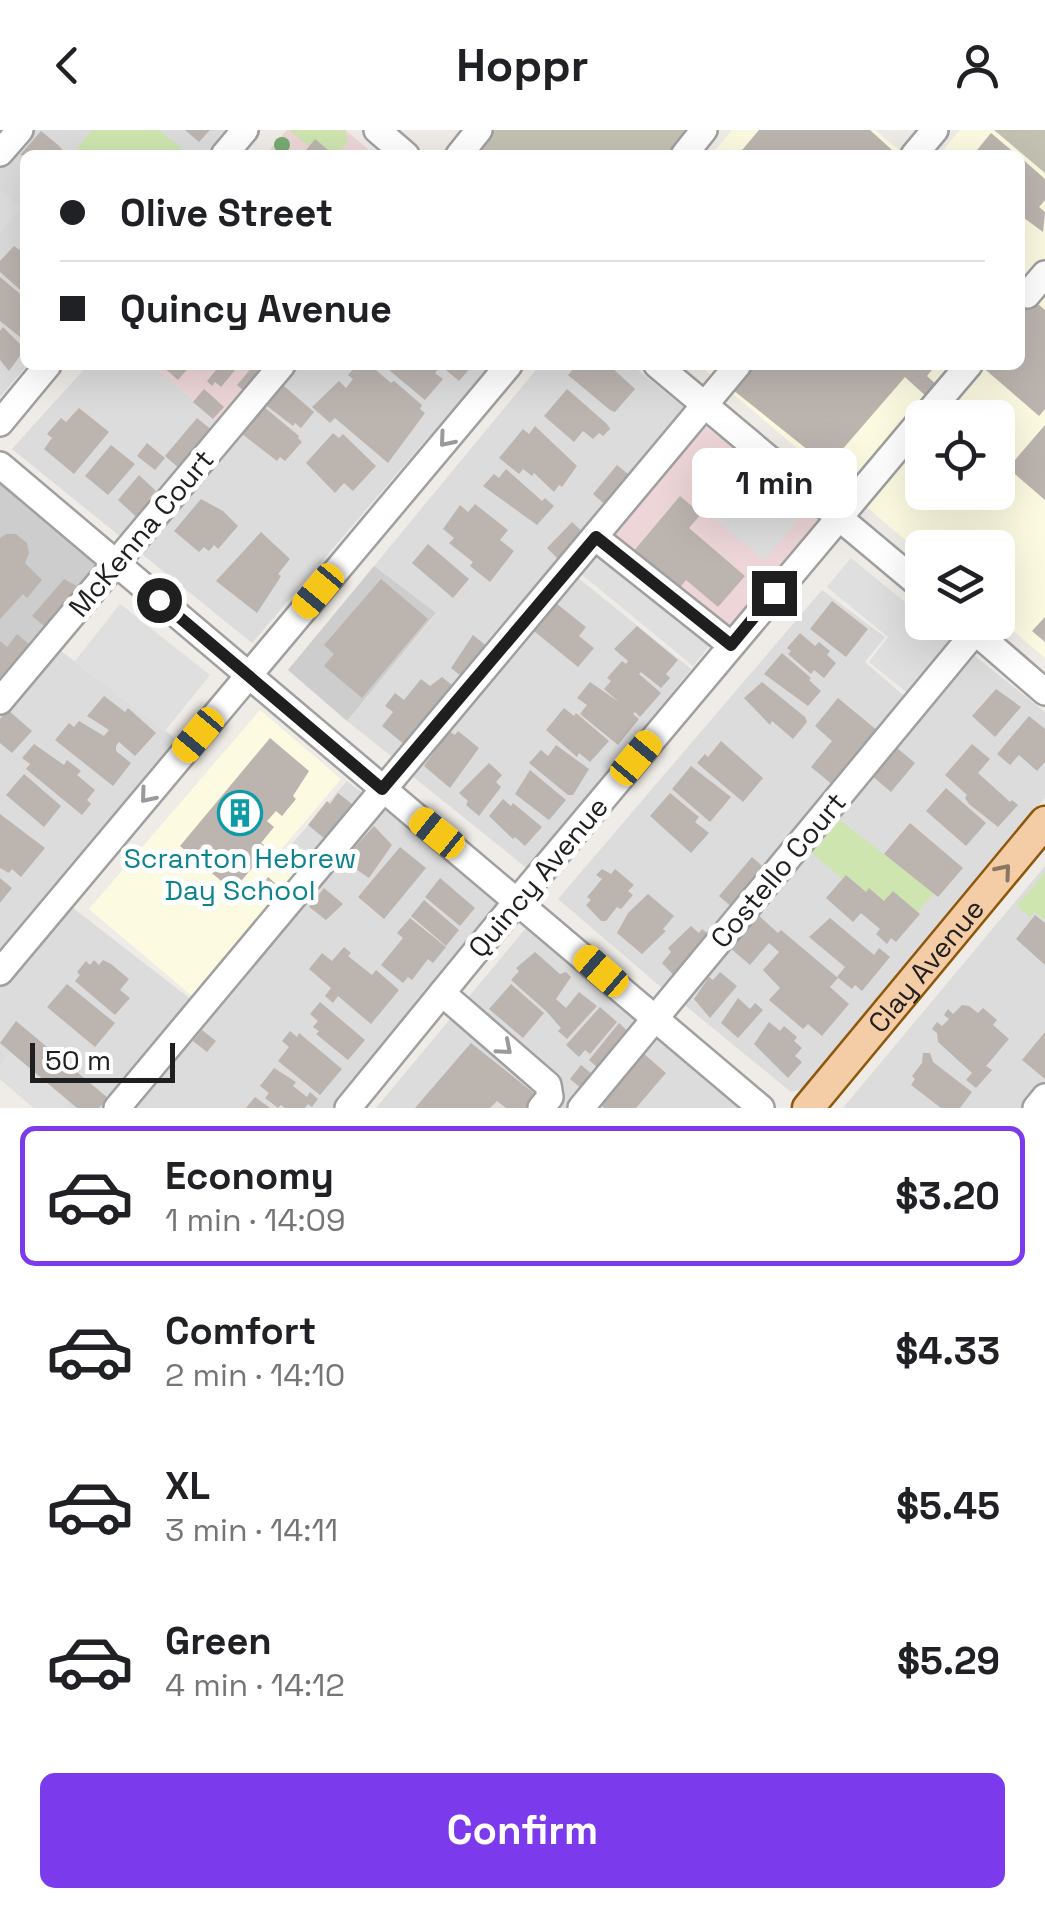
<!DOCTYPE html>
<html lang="en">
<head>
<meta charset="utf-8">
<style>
	body { margin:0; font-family:"Space Grotesk",sans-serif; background:#f2f2f2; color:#202124; height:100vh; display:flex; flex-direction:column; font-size:38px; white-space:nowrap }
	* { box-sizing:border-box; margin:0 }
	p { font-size:32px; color:#757577 }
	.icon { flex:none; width:55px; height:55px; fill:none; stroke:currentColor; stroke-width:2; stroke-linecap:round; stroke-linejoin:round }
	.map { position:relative; height:978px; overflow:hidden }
	.details { display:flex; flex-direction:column; background:#fff; flex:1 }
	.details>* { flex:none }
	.top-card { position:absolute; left:20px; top:20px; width:1005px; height:220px; border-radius:15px; box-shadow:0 10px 40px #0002; display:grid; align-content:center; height:220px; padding:0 40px; background:#fff }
	.controls { position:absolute; left:905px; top:270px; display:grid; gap:20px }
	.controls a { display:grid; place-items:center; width:110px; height:110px; border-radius:15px; background:#fff; box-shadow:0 10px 40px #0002; font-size:50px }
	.scale { position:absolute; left:30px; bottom:25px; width:145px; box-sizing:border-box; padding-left:10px; border:5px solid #1f1f1f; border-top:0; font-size:28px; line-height:35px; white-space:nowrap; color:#1f1f1f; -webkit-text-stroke:8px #fff; paint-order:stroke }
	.end { position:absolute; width:45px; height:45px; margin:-22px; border:12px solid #1f1f1f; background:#fff; box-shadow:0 0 0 5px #fff }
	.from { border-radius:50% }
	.bubble { position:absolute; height:70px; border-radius:15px; background:#fff; box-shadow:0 10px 40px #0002; font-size:32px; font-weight:600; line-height:70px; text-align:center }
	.car { position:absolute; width:30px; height:60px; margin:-30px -15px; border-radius:12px; box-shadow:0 0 8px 2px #0007; background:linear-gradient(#f5c518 24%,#345 0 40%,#f5c518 0 76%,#345 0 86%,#f5c518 0) }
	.top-card b { display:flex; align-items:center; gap:35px; height:95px; font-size:38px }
	.top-card b+b { border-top:2px solid #e0e0e0 }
	.top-card i { width:25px; height:25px; background:#202124 }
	ul { padding:18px 0 0; list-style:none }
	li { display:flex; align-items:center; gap:30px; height:140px; margin:0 20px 15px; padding:0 20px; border:5px solid transparent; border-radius:15px }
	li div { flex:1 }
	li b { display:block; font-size:38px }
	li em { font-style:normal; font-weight:600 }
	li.current { border-color:#7c3aed }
	li>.icon { width:90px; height:90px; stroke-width:1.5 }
	.button { display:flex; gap:20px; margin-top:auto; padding:20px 40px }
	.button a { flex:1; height:115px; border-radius:15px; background:#7c3aed; color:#fff; font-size:40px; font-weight:600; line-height:115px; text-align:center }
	header { display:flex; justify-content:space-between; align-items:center; height:130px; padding:0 40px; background:#fff; font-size:45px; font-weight:600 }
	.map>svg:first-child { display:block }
	.residential { fill:#dddcdc }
	.commercial { fill:#eed6d8 }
	.education { fill:#fcfae1; fill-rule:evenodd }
	.religious { fill:#cdcdcd }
	.construction { fill:#c3c1b2 }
	.grass { fill:#cee5b0 }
	.parking { fill:#dfdfdf }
	.building { fill:#bcb4af }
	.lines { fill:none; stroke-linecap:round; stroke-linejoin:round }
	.minor-casing { stroke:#a0a0a0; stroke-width:30 }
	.major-casing { stroke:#8d580c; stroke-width:35 }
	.minor { stroke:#fff; stroke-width:25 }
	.major { stroke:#f4cca5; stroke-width:30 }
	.tree { fill:#77aa73 }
	.oneway { stroke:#9a9a9a }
	.oneway2 { stroke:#8a7662 }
	.route { stroke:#1f1f1f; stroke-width:12 }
	.labels { text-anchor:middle; stroke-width:10; stroke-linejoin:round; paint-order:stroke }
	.street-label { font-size:28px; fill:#1f1f1f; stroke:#fff }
	.culture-label { font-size:28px; fill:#0d838f; stroke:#fff }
</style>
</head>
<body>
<header><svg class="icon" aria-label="back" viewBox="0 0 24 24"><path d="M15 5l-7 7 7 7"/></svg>Hoppr<svg class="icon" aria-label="person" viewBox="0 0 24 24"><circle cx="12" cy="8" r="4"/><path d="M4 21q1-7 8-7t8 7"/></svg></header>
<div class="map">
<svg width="1045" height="978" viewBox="0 0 1045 978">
	<rect width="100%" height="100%" fill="#efebe6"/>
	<!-- residential -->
	<g class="residential">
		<polygon points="0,0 225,0 204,25 25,25 27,235 0,267"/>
		<polygon points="88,235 152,235 237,306 295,235 490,235 252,513 12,319"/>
		<polygon points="540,235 632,235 689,282 400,633 347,591 436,484 374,436"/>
		<polygon points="572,443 691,539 529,740 406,641"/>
		<polygon points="822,460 885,507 865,532 911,572 669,864 558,769"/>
		<polygon points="56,517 176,609 51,761 206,881 315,750 284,723 347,651 505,772 336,978 34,978 0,949 0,580"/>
		<polygon points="975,526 1045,582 1045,668 803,959 791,962 681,872"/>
		<polygon points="1045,736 1045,978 843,978"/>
		<polygon points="526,798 641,896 741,978 376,978"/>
	</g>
	<!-- commercial -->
	<g class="commercial">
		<polygon points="287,0 345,0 375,25 265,25"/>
		<polygon points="152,235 273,235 224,295"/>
		<polygon points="698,290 822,389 726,507 601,406"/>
	</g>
	<!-- education -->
	<g class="education">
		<polygon points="732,0 875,0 905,25 711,25"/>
		<path d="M960,0h85v528l-47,-40v-70h-76v6l-223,-189h321v-210h-81zM922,288h76v74h-76z"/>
		<polygon points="260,580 341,649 279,722 307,747 199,872 89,779"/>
	</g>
	<!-- religious -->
	<g class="religious">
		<polygon points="0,346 110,438 0,568"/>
		<polygon points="374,436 436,483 347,591 288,540"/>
	</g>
	<!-- construction -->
	<g class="construction">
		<polygon points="486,0 687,0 666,25 465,25"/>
		<polygon points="994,0 1045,0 1045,43"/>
	</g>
	<!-- grass -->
	<g class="grass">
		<polygon points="92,0 159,0 189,25 84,25 77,19"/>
		<polygon points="288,0 345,0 348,12 334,25 314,10 309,16"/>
		<polygon points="837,688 934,763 918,782 893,761 884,771 869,759 866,762 847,745 843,749 809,721"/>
		<polygon points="1045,742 1045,790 1035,782 1030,787 1017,776"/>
	</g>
	<!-- parking -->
	<g class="parking">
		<polygon points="0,60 21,78 0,102"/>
		<polygon points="717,319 799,389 764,430 713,388 726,372 695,345"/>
		<polygon points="596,412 715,509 693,536 574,438"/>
		<polygon points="851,428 922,486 922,492 930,493 958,515 914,568 869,532 888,507 827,457"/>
		<polygon points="120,474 210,545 164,602 75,531"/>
		<polygon points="10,922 70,972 65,978 35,978 0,949 0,934"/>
	</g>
	<!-- building -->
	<g class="building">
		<polygon points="185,0 210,0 199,12"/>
		<polygon points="759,0 870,0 892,20 888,25 738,25"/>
		<polygon points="41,1 58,15 67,25 20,25"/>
		<polygon points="991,3 1017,25 973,25"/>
		<polygon points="315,9 334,25 302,25"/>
		<polygon points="1020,27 1045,49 1045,70 1039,77 1045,82 1043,102 1020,85"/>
		<polygon points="14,116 25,124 25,164 0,142 0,131"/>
		<polygon points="0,147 25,168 25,211 0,191"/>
		<polygon points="1020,159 1045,180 1045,279 1039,286 980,235 1020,235"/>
		<polygon points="3,197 25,219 9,241 0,230 0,201"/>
		<polygon points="161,235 191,235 178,250"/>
		<polygon points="220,235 232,235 236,239 221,257 215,252 212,256 207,251"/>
		<polygon points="254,235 271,247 253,269 237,255"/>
		<polygon points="357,235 370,235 391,253 394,251 422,275 420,279 425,283 388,333 335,288 330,293 312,277 339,251 346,258 353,249 348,245"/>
		<polygon points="383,235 435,235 439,238 435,243 443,249 425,270"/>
		<polygon points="440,235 473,235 459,251"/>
		<polygon points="577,235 609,235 635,259 615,282 610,280 568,245"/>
		<polygon points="755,235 936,235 927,246 939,257 929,269 905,247 828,336 733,260"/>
		<polygon points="284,256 314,282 301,298 295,293 293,296 267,276"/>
		<polygon points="204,259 224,277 213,289 193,272"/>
		<polygon points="567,259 607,294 610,299 603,306 599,303 593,309 583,301 574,312 544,286"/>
		<polygon points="264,277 299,306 298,308 302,312 285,331 280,327 277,331 242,304"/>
		<polygon points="79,278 109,302 74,344 44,319 52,308 47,304 61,288 66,292"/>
		<polygon points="197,288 213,301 180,339 165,326"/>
		<polygon points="1045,295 1045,370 1008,338"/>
		<polygon points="535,296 577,336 562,357 559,355 554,362 534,343 532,346 523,339 519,344 499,328 523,299 529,304"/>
		<polygon points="333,303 339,308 343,304 376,336 353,361 344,353 335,363 306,333"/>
		<polygon points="147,313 165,328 155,340 137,326"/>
		<polygon points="111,315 135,334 108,365 85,346"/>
		<polygon points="617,335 634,349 610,379 593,364"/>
		<polygon points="506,339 542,371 545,368 554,376 537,395 483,356 494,344 499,348"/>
		<polygon points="139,345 156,361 149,369 160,379 145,395 118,370"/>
		<polygon points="680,366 701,384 689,398 745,446 718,477 686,450 678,460 633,422"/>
		<polygon points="201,369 223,381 238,396 218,419 214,415 209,421 204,417 199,422 174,401"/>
		<polygon points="475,374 508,400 500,410 514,421 490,452 470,436 473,432 449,413 454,408 443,399 460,375 468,382"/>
		<polygon points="572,392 588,407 563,434 547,418"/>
		<polygon points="261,402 290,429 278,444 281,446 278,451 257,483 216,451"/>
		<polygon points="6,404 16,404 27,413 29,423 25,433 42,450 27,468 23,464 0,489 0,408"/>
		<polygon points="428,414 469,449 453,468 412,433"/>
		<polygon points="64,449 84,460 49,500 32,486"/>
		<polygon points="381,449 428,489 362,568 324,536 334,524 324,515"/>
		<polygon points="832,471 868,499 846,527 810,499"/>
		<polygon points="557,474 586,497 579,506 594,518 578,537 534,501"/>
		<polygon points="1045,487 1045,512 1032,501"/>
		<polygon points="637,496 678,530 666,544 670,548 661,558 641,542 639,544 661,563 640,587 635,582 633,584 639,589 618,615 580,584 587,575 577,568 590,552 619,572 604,559 611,551 607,548 622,531 626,534 628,531 614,519"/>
		<polygon points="800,503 815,516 819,512 830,521 827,525 836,533 824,548 814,540 811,544 788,524 791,521 787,518"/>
		<polygon points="17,504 35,519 0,567 0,511 7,517"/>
		<polygon points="473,505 494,522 470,553 451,538"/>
		<polygon points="782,523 811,548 809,550 821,561 808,576 764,544"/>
		<polygon points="442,547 458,560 411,620 382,596 393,582 385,576 395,563 404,570 421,549 430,556"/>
		<polygon points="762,552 805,587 807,592 793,609 772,591 770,595 744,568"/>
		<polygon points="996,559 1021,577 995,607 972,586"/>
		<polygon points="104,566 125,582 128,578 156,603 135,626 119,612 116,616 116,621 131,633 113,656 55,610 69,593 74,597 79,591 104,606 109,600 87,586"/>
		<polygon points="838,568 884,606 839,660 811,637 832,611 815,596"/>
		<polygon points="564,578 574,586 576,583 609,611 590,632 579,623 577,627 546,600"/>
		<polygon points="8,580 32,601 12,623 0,613 0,589"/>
		<polygon points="1029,586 1045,599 1045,632 1037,641 1019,625 1010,635 997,624"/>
		<polygon points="449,601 455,605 458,601 479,618 450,658 424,636"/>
		<polygon points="270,608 309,641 293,666 296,669 282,686 276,681 267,691 274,697 261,713 264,715 258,722 262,726 233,761 180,716"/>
		<polygon points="721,611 763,648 743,672 697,633 705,624 708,627"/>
		<polygon points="34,614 64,635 67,630 81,641 77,645 95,660 87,670 91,674 82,685 26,639 30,634 22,628"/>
		<polygon points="972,614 990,629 978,643 1010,672 1012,670 1018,675 998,697 969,674 965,668 967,665 945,645"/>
		<polygon points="556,615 589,639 573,665 568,665 529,633 541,620 548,626"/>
		<polygon points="896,617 915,633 891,662 871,645"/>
		<polygon points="489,633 502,645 496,652 501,657 479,686 466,675 468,671 459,663"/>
		<polygon points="691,636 731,667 710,692 672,659"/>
		<polygon points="530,640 566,670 549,690 515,664"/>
		<polygon points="24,644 61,676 44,697 6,665"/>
		<polygon points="946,658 986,693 966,716 926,681"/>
		<polygon points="338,663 358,679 330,713 308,695 327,671 330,674"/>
		<polygon points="670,663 699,687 695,692 709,703 691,723 650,686"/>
		<polygon points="503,669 511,676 513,673 542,697 525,716 515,707 513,709 489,686"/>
		<polygon points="0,684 45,718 21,747 12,739 9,743 0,738"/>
		<polygon points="910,693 963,738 938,767 884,724"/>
		<polygon points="374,696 392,715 369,748 347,733 355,723 352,720"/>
		<polygon points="400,717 426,738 384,789 358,767"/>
		<polygon points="752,727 768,741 735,780 719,766"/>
		<polygon points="602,739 611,744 615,739 634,755 628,761 633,765 621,779 617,777 606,791 601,791 586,775 591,770 587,767 602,749 596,745"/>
		<polygon points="846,745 866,762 869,758 884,771 893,761 920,784 896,812 891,808 887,814 876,804 880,799 861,783 853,792 826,768"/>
		<polygon points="268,747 290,766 281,777 259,758"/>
		<polygon points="0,748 12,758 0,773"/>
		<polygon points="440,748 475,778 460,796 425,767"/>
		<polygon points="324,758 343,774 326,790 309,777"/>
		<polygon points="648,764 674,786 663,799 666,801 642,824 617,803 628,783"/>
		<polygon points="424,770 459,800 446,816 411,786"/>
		<polygon points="757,784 778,803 781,800 838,848 830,857 849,874 822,906 808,894 803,899 769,870 780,858 763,840 779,822 769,813 750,835 729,817"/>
		<polygon points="1035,785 1045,793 1045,835 1016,809"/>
		<polygon points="410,788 446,817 433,833 428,829 412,850 408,847 403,853 381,835 403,808 397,803"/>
		<polygon points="830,788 874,825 879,818 890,827 862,861 855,855 852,859 837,847 845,837 809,807"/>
		<polygon points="691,796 699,803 702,799 717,811 679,851 662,833 671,822 668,818"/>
		<polygon points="344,817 351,823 348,826 372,845 376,840 399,860 371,894 338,866 333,873 325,866 331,858 309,839 322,823 332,831"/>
		<polygon points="535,822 560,844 566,842 571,847 556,869 566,878 579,862 597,876 567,909 558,901 561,898 546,881 511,850 519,841 516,838"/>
		<polygon points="94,830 99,835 103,830 111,834 129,849 120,860 130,868 115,885 75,851 80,845 77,842 86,831 90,835"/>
		<polygon points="720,842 737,856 710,888 694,869 709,847 713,850"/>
		<polygon points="67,854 115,893 95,917 47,877"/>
		<polygon points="511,854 544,883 523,908 489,879"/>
		<polygon points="738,868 750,879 755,873 763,880 738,908 721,893"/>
		<polygon points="320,872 365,910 348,930 316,904 319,901 313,897 318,891 310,884"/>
		<polygon points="962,875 969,876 978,883 983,878 997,890 993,895 1009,909 986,936 992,940 976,958 966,950 972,943 938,912 937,903 932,899 937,892 942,896 949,889 944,885 948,879 953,884"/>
		<polygon points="600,877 617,892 590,924 585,920 579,927 566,915"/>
		<polygon points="16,891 108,968 99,978 77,978 0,913"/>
		<polygon points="769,892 780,901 784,896 797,907 794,911 802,918 795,926 802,932 788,948 754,914"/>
		<polygon points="619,893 636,909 600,940 589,930"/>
		<polygon points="202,900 216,911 207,922 193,911"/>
		<polygon points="290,901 297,907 299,903 342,939 320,965 278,931 289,917 282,911"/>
		<polygon points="1045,902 1045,949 1022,930"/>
		<polygon points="471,913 540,968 532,978 506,978 497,971 490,978 415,978"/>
		<polygon points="643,923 666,943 636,978 604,978 598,972"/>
		<polygon points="923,923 930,923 933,932 972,962 960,978 941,978 911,955 915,949 912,946 922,933"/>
		<polygon points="581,935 598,949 587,963 570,949"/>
		<polygon points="274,938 296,952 293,956 307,967 310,962 318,969 312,977 308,974 305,978 285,978 281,975 278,978 265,968 269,963 260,956"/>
		<polygon points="255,967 270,978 246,978"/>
	</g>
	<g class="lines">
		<defs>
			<g id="minor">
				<polyline points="377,0 406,25"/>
				<polyline points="0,23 20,0"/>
				<polyline points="224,25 245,0"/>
				<polyline points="459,25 479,0"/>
				<polyline points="684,25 704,0"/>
				<polyline points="914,25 935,0"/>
				<polyline points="1027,165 1045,144"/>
				<polyline points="657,235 922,457"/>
				<polyline points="924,288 969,235"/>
				<polyline points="0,293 48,235"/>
				<polyline points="0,335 761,978"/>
				<polyline points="595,407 731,515"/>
				<polyline points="964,492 1045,562"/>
				<polyline points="0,571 282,235"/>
				<polyline points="0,842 509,235"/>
				<polyline points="442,863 548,955 550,967 541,978"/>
				<polyline points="117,978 738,235"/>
				<polyline points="348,978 518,770 922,289"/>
				<polyline points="581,978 975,502"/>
				<polyline points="1036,978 1045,967"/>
			</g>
			<g id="major">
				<path id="s1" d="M808,978l237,-286"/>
			</g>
		</defs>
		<!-- minor casing -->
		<use href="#minor" class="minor-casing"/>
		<!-- major casing -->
		<use href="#major" class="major-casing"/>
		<!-- minor -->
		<use href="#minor" class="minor"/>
		<!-- major -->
		<use href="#major" class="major"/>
	</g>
	<!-- trees -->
	<circle class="tree" cx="282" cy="15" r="8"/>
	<!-- one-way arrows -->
	<defs><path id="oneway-chevron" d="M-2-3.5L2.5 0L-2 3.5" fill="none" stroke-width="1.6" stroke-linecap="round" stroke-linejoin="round" transform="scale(2.5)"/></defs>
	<g class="oneway">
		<use href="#oneway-chevron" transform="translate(446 310) rotate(130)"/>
		<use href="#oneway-chevron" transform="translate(147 666) rotate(130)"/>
		<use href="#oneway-chevron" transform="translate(505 918) rotate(41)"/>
	</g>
	<use class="oneway2" href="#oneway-chevron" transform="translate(1004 741) rotate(-50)"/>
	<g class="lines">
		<!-- route -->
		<polyline class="route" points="159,470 382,659 596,407 731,515 774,463"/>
	</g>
	<!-- icons -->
	<defs>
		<symbol id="building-ring" viewBox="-11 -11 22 22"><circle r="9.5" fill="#fff" stroke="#0f9aa8" stroke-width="1.5"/><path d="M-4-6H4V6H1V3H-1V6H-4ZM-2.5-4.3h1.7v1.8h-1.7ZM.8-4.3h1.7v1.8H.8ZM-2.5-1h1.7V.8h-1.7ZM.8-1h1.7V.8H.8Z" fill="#0f9aa8"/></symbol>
	</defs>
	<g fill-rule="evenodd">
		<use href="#building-ring" x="215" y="658" width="50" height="50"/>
	</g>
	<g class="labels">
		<!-- street labels -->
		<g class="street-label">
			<text transform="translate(141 403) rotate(-50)" y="10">McKenna Court</text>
			<text transform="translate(778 740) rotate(-50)" y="10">Costello Court</text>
			<text transform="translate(538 747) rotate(-50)" y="10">Quincy Avenue</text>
			<text dy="10" stroke="none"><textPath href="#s1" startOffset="185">Clay Avenue</textPath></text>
		</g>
		<!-- culture labels -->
		<g class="culture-label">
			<text x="240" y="738">Scranton Hebrew<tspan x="240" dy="32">Day School</tspan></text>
		</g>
	</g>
</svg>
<div class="controls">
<a><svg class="icon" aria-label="locate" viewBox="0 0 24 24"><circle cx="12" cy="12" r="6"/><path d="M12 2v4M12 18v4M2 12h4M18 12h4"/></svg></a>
<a><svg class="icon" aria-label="layers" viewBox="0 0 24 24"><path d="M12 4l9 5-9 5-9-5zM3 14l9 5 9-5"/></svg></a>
</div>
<div class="scale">50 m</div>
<i class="end from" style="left:159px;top:470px"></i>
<i class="end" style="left:774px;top:463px"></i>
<div class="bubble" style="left:692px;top:318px;width:165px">1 min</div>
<i class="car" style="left:318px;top:461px;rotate:220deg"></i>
<i class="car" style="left:198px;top:605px;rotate:220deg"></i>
<i class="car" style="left:636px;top:628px;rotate:40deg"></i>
<i class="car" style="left:437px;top:703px;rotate:309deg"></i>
<i class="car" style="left:601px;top:841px;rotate:311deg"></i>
<div class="top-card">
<b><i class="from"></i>Olive Street</b>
<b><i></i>Quincy Avenue</b>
</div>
</div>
<section class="details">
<ul>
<li class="current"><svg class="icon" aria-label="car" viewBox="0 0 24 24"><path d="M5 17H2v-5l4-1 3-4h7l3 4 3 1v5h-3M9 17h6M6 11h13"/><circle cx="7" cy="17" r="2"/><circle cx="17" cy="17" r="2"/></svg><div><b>Economy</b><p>1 min · 14:09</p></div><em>$3.20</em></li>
<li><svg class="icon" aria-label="car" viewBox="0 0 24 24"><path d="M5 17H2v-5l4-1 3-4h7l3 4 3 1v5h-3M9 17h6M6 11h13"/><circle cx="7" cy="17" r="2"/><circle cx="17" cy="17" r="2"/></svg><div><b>Comfort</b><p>2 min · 14:10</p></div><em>$4.33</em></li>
<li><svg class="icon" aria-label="car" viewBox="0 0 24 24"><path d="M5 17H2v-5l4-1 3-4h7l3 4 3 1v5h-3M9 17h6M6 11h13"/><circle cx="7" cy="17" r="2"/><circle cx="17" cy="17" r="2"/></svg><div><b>XL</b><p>3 min · 14:11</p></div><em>$5.45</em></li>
<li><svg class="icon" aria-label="car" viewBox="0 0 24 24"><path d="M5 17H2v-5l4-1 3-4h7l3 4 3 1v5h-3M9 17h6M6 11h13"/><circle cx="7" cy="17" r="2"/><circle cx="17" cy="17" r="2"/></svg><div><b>Green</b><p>4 min · 14:12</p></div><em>$5.29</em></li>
</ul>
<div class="button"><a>Confirm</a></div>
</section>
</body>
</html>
